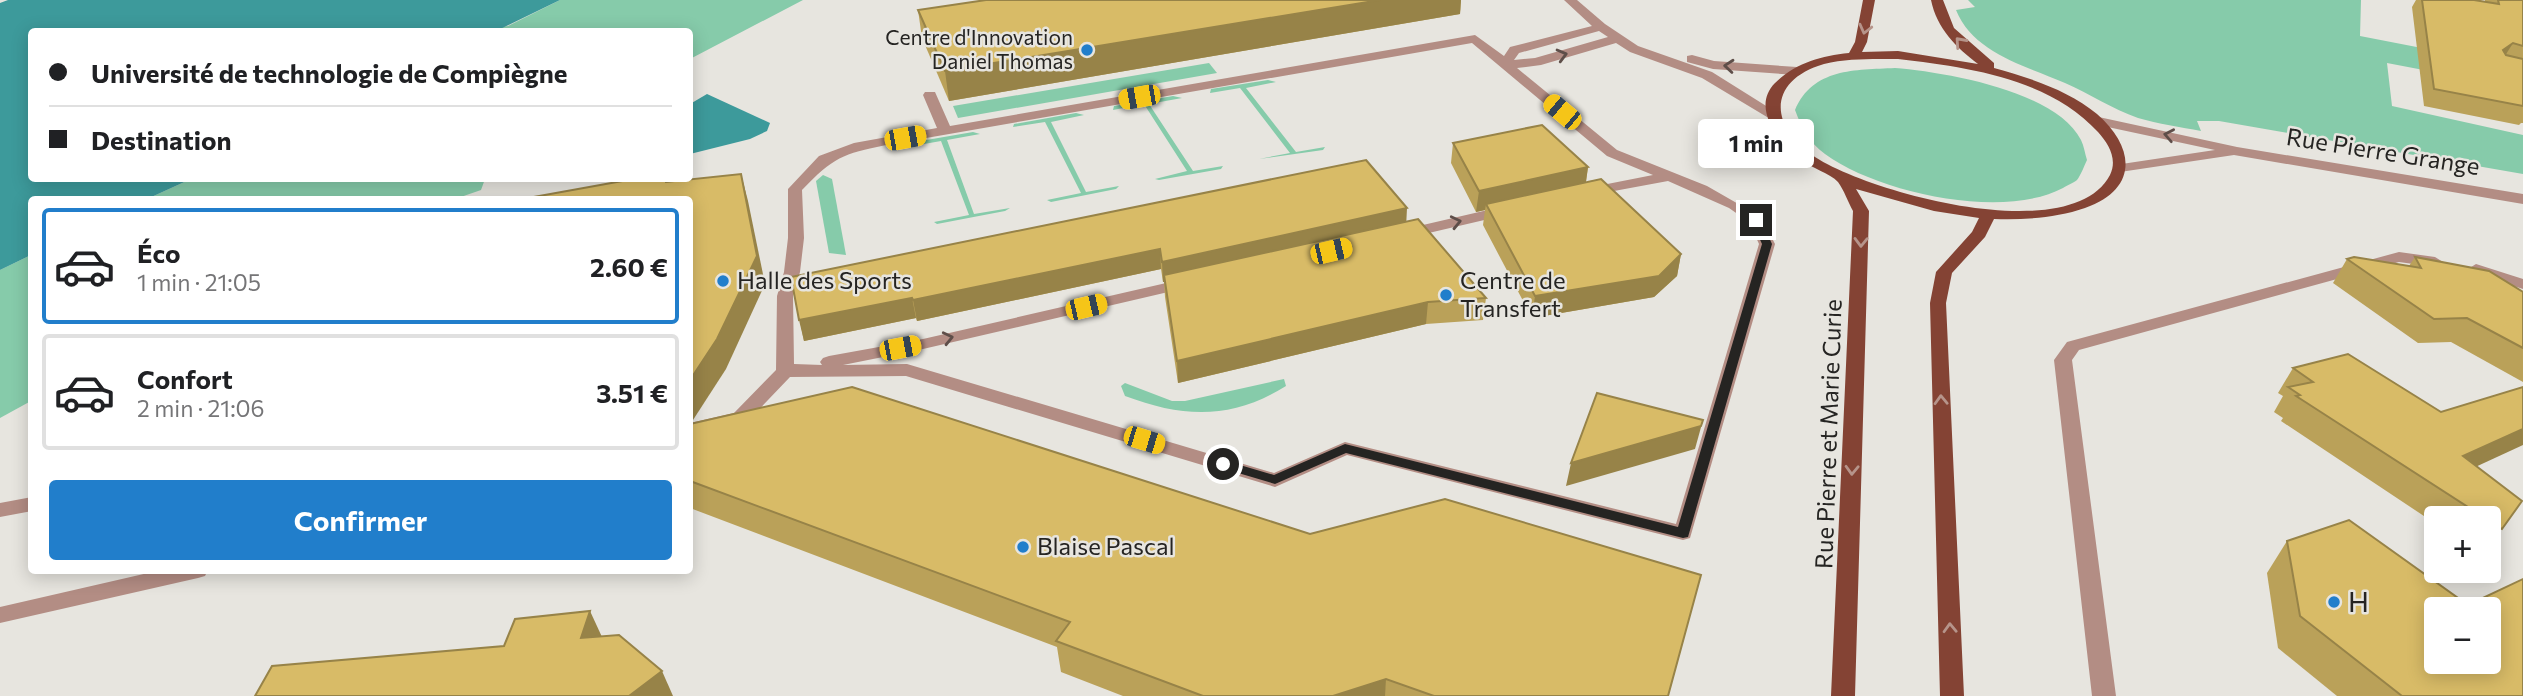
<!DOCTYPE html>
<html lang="fr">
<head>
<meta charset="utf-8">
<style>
	body { margin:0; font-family:Commissioner,sans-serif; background:#f6f6f6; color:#202124; height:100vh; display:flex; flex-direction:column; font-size:26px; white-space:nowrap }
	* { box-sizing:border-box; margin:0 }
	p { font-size:23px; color:#757577 }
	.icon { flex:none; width:38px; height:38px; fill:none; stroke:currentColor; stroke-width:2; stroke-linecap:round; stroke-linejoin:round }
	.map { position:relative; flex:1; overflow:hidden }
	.panel { position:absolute; left:28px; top:196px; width:665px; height:378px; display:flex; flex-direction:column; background:#fff; border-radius:7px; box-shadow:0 4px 18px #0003 }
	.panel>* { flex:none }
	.hud { position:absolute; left:28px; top:28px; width:665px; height:154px; border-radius:7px; box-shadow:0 4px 18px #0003; display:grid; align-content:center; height:154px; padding:0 21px; background:#fff }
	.buttons { position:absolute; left:2424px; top:506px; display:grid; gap:14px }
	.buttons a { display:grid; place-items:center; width:77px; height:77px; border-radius:7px; background:#fff; box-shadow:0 4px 18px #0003; font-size:35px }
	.end { position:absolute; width:32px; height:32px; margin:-16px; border:9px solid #252422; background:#fff; box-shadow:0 0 0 4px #fff }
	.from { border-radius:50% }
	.bubble { position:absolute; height:49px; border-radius:7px; background:#fff; box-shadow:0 4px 18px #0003; font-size:23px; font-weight:700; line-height:49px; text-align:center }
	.car { position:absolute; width:21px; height:42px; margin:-21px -10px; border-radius:9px; box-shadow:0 0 5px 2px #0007; background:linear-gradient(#f5c518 24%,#345 0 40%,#f5c518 0 76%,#345 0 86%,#f5c518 0) }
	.hud b { display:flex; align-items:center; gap:24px; height:66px; font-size:26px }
	.hud b+b { border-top:2px solid #e0e0e0 }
	.hud i { width:18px; height:18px; background:#202124 }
	ul { padding:12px 0 0; list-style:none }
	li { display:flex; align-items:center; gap:21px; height:116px; margin:0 14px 10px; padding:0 7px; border:4px solid #e0e0e0; border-radius:7px }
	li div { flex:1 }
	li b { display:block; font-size:26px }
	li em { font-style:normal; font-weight:700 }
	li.active { border-color:#217ecb }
	li>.icon { width:63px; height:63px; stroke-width:1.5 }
	.cta { display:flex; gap:14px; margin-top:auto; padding:14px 21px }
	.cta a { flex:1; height:80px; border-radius:7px; background:#217ecb; color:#fff; font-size:28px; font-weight:700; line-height:80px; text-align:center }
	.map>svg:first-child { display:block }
	.green { fill:#86cbaa }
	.water { fill:#3d9a9b }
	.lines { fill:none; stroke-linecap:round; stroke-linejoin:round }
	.minor { fill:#b38d84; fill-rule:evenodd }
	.major { fill:#844334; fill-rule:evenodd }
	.wall { fill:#baa159 }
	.shaded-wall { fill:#978348 }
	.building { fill:#d8bb67; stroke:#978348; stroke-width:2; fill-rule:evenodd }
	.oneway { stroke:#b6948a }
	.oneway2 { stroke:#5e4e49 }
	.route { fill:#252422 }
	.poi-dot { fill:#217ecb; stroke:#e7e5df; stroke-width:2.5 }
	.labels { text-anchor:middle; stroke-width:5; stroke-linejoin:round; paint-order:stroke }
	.far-poi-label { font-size:21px; fill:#252422; stroke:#e7e5df; text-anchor:end }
	.street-label { font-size:24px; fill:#252422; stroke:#e7e5df }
	.poi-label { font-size:24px; fill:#252422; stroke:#e7e5df; text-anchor:start }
	.near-poi-label { font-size:28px; fill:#252422; stroke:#e7e5df; text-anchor:start }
</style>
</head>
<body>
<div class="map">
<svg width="2523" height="696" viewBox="0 0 2523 696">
	<rect width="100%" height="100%" fill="#e7e5df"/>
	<!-- green -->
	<g class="green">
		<polygon points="560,0 803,0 690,59 690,32 459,32 508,26"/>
		<path d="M1968,0h393l-1,36 139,27 3,22 -115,-22 5,43 131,29v39l-304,-53h-22l4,10c-20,-4 -43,-7 -63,-13 -26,-9 -48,-24 -73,-35 -39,-17 -92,-30 -109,-73l19,-3z"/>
		<polygon points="1209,63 1217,73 958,118 953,106"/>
		<path d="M1895,68c50,4 161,23 186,72 3,6 4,14 6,20 -3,6 -6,15 -10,20 -3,3 -10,5 -14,8 -60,32 -185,5 -238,-34 -16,-12 -23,-25 -30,-44 18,-42 60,-40 100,-42z"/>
		<polygon points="1268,80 1276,82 1246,88 1296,152 1325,147 1323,150 1259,159 1290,153 1240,88 1210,93 1211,89"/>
		<polygon points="1173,96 1182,98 1149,104 1193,171 1223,166 1221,169 1159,180 1155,179 1187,171 1144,104 1113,110 1114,106"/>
		<polygon points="1076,113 1084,115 1051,122 1086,192 1119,186 1116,189 1051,202 1047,200 1081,193 1045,122 1013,127 1014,124"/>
		<polygon points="973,132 980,134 947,140 974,214 1010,208 1005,211 937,224 934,222 969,215 941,141 907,147 909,143"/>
		<polygon points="823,175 832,179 846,255 829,253 816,181"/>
		<polygon points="191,179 191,178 485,179 481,190 455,199 147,199"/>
		<polygon points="31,255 31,401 0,418 0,270"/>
		<path d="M1284,379l2,7c-55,34 -102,32 -161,10l-4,-10 4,-3 47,18h13z"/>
	</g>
	<!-- water -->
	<g class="water">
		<polygon points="8,0 560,0 496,31 32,32 32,178 191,179 147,199 32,200 31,255 0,270 0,3"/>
		<polygon points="707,94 770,123 767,131 750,139 690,154 690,104"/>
	</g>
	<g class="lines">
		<!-- minor -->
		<g class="minor">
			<path d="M1564,0h13l28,24 33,22 74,26 67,42 -7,4 -5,-1 -65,-39 -72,-26 -14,-9 -75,22 -24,3 100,82 90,36 54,31 14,27 -85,294 -7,2 -336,-85 -72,32 -369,-111 -116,1 -43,45 -57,13v-12l44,-10 42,-43 1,-74 7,-24 4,-34v-49l31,-33 35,-13 83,-15 -14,-33 2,-3h10l15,34 525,-91 29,21 6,-9 82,-21zM1599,31l9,6 -73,21 -21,2 5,-7zM1472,43l135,113 46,19 -71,14 -2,3 2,3 5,1 81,-15 61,27 20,14 10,22 -83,280 -331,-82 -71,31 -367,-109 -64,1 80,-16 271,-63 2,-3 -2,-3 -6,-2 -265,61 -94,17 -6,2 -3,4 2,3 -28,-1 -1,-68 7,-24 4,-34 -2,-48c32,-33 40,-36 84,-45z"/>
			<polygon points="1692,55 1714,61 1797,67 1804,71 1797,75 1713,69 1687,62 1687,56"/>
			<polygon points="2094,116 2237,147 2523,194 2523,204 2234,155 2120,172 2113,168 2115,165 2215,150 2089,123 2087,120"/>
			<polygon points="1505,206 1513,211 1510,214 1403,239 1395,234 1397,231"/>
			<polygon points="2399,252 2435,257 2443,262 2435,267 2399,262 2079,350 2072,360 2116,696 2092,696 2054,360 2067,342"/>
			<polygon points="2476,264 2523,279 2523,289 2470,272 2468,269"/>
			<polygon points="32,497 32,511 0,517 0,503"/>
			<polygon points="161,570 208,570 205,576 198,578 0,623 0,607"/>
		</g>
		<!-- major -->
		<path class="major" d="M1863,0h12l-8,42 -5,10 36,-1 80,13c-22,-17 -41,-35 -47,-64h12l11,28 40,35v5c36,10 74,22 103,46 38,33 42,75 -12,94 -29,10 -61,12 -91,11l-9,18 -33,36 -6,30 18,393h-24l-10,-393 6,-31 36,-40 7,-14 -45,-7 -78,-22 13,22 -14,485h-24l22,-485c-5,-9 -9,-21 -15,-29 -8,-9 -27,-14 -37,-22 -21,-16 -51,-52 -26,-77 21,-20 45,-27 74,-30l6,-11zM1898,59c68,8 151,19 200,73 10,11 20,27 12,43 -39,74 -245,17 -298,-20 -44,-31 -43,-75 12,-91 24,-6 50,-5 74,-5z"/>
	</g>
	<!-- wall -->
	<g class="wall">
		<polygon points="986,0 1461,0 1460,14 949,101 922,38 918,10"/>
		<polygon points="2416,0 2474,0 2485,2 2485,0 2523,0 2523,123 2521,123 2519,125 2424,106 2412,7"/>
		<polygon points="1453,143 1588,167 1586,182 1681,254 1677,276 1654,297 1532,318 1483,225 1485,210 1476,212 1451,163"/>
		<polygon points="1406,222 1486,298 1483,320 1426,324 1178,383 1165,297 1164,282 1163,282 1161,269 917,321 916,318 804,341 791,277"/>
		<polygon points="2415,257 2523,292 2523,382 2451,342 2418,343 2333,283 2347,259 2409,266"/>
		<polygon points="2293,368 2441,412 2477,467 2502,529 2488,546 2488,518 2436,518 2436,524 2281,421 2283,418 2274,412 2283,396 2278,393"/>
		<polygon points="690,424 1668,696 1123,696 1061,672 1057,647 690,508"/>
		<polygon points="2287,541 2523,696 2337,696 2278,648 2267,573"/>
	</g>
	<!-- shaded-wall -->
	<g class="shaded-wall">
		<polygon points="1380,0 1461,0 1460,14 949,101 945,71"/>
		<polygon points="2513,43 2503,59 2503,50"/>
		<polygon points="1588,167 1585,188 1486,204 1485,210 1476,212 1479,191"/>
		<polygon points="741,174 748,201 765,284 726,369 693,420 690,421 690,380"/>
		<polygon points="1407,208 1406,228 1164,275 1164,282 1163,282 1162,262"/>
		<polygon points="1160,249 1161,269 917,321 913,300"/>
		<polygon points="1681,254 1677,276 1654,297 1532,318 1535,296"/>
		<polygon points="912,298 916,318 804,341 799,320"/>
		<polygon points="1428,302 1426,324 1178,383 1177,361"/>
		<polygon points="1703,420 1695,449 1566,486 1571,463"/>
		<polygon points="2523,429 2523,445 2445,481 2463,456"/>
		<polygon points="590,611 602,637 581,638"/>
		<polygon points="662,671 673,696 629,696"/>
		<polygon points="1386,679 1385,696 1333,696"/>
	</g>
	<!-- building -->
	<g class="building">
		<polygon points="986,0 1380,0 945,71 918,10"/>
		<polygon points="2422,0 2474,0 2499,4 2498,0 2523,0 2523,46 2513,43 2503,50 2506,55 2523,59 2523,106 2434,89"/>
		<polygon points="1542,125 1588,167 1479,191 1453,143"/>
		<polygon points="1366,160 1407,208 1162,262 1160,249 913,300 912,298 799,320 791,277"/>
		<polygon points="741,174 757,256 717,339 690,380 690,200 517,200 639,178 665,178 666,182"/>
		<polygon points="1601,179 1681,254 1659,276 1535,296 1486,204"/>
		<polygon points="1418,219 1486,298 1428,302 1177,361 1164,275"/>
		<polygon points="2354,257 2421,268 2415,257 2489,271 2523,292 2523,348 2467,318 2434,319 2347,259"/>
		<polygon points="2348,354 2441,412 2523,387 2523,429 2463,456 2522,501 2502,529 2488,520 2488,518 2485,518 2296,396 2300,395 2288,387 2313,382 2293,368"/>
		<polygon points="852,387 1310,534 1445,499 1701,575 1668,696 1434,696 1386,679 1333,696 1203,696 1056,641 1070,622 690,481 690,424"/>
		<polygon points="1597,393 1703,420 1701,426 1571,463"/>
		<path d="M2349,520l119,85 55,-26v117h-121l-102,-80 -13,-75zM2436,609h52v53h-52z"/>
		<polygon points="590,611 581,638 619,635 662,671 629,696 255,696 272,666 504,646 515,619"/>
	</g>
	<!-- one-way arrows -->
	<defs><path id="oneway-chevron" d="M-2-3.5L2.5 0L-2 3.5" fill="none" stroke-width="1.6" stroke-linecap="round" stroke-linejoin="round" transform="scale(1.75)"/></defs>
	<g class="oneway">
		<use href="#oneway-chevron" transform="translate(1865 29) rotate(104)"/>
		<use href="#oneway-chevron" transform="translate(1960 42) rotate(-132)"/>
		<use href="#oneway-chevron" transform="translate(1861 242) rotate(91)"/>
		<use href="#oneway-chevron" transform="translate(1941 400) rotate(-92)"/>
		<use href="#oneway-chevron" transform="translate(1852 470) rotate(92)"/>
		<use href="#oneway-chevron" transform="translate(1950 628) rotate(-92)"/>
	</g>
	<g class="oneway2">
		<use href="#oneway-chevron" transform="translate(1562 55) rotate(-15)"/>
		<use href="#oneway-chevron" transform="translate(1729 66) rotate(-175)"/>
		<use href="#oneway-chevron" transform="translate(2169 135) rotate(-169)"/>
		<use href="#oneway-chevron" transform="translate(1456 222) rotate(-13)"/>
		<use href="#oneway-chevron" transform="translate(948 338) rotate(-13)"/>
	</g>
	<!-- route -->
	<polygon class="route" points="1756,217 1761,220 1772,244 1688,537 1683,538 1346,453 1275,484 1218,467 1216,464 1223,460 1274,475 1345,444 1678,527 1762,244 1751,220"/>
	<!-- markers -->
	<g class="poi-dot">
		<circle cx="1087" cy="50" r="7"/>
		<circle cx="723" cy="281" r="7"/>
		<circle cx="1446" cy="295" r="7"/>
		<circle cx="1023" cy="547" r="7"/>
		<circle cx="2334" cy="602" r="7"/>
	</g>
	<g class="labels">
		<!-- far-poi labels -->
		<g class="far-poi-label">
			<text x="1073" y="45">Centre d'Innovation<tspan x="1073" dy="24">Daniel Thomas</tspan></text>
		</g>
		<!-- street labels -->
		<g class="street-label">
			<text transform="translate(2383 152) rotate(9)" y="8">Rue Pierre Grange</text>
			<text transform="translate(1829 434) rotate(-88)" y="8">Rue Pierre et Marie Curie</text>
		</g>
		<!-- poi labels -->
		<g class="poi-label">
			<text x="737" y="289">Halle des Sports</text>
			<text x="1460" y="289">Centre de<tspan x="1460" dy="28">Transfert</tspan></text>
			<text x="1037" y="555">Blaise Pascal</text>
		</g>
		<!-- near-poi labels -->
		<g class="near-poi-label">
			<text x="2348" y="612">H</text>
		</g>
	</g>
</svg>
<div class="buttons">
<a>+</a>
<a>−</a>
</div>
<i class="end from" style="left:1223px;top:464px"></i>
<i class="end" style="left:1756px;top:220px"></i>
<div class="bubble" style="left:1698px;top:119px;width:116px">1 min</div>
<i class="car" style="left:1139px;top:97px;rotate:260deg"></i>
<i class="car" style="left:1562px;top:112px;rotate:310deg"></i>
<i class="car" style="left:905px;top:138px;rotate:80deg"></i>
<i class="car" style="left:1331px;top:251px;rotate:77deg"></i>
<i class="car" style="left:1086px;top:307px;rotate:77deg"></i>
<i class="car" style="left:900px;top:348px;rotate:79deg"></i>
<i class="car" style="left:1144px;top:440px;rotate:107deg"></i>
<div class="hud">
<b><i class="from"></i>Université de technologie de Compiègne</b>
<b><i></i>Destination</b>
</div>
<section class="panel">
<ul>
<li class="active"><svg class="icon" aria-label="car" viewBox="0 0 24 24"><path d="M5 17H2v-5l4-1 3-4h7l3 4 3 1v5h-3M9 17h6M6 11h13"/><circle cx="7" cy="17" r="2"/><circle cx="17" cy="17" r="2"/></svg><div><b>Éco</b><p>1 min · 21:05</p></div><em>2.60 €</em></li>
<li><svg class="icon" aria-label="car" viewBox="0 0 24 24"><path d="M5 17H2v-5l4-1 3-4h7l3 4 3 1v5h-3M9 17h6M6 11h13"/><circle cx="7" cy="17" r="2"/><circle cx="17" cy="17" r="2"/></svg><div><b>Confort</b><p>2 min · 21:06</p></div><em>3.51 €</em></li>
</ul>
<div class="cta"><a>Confirmer</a></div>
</section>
</div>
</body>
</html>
